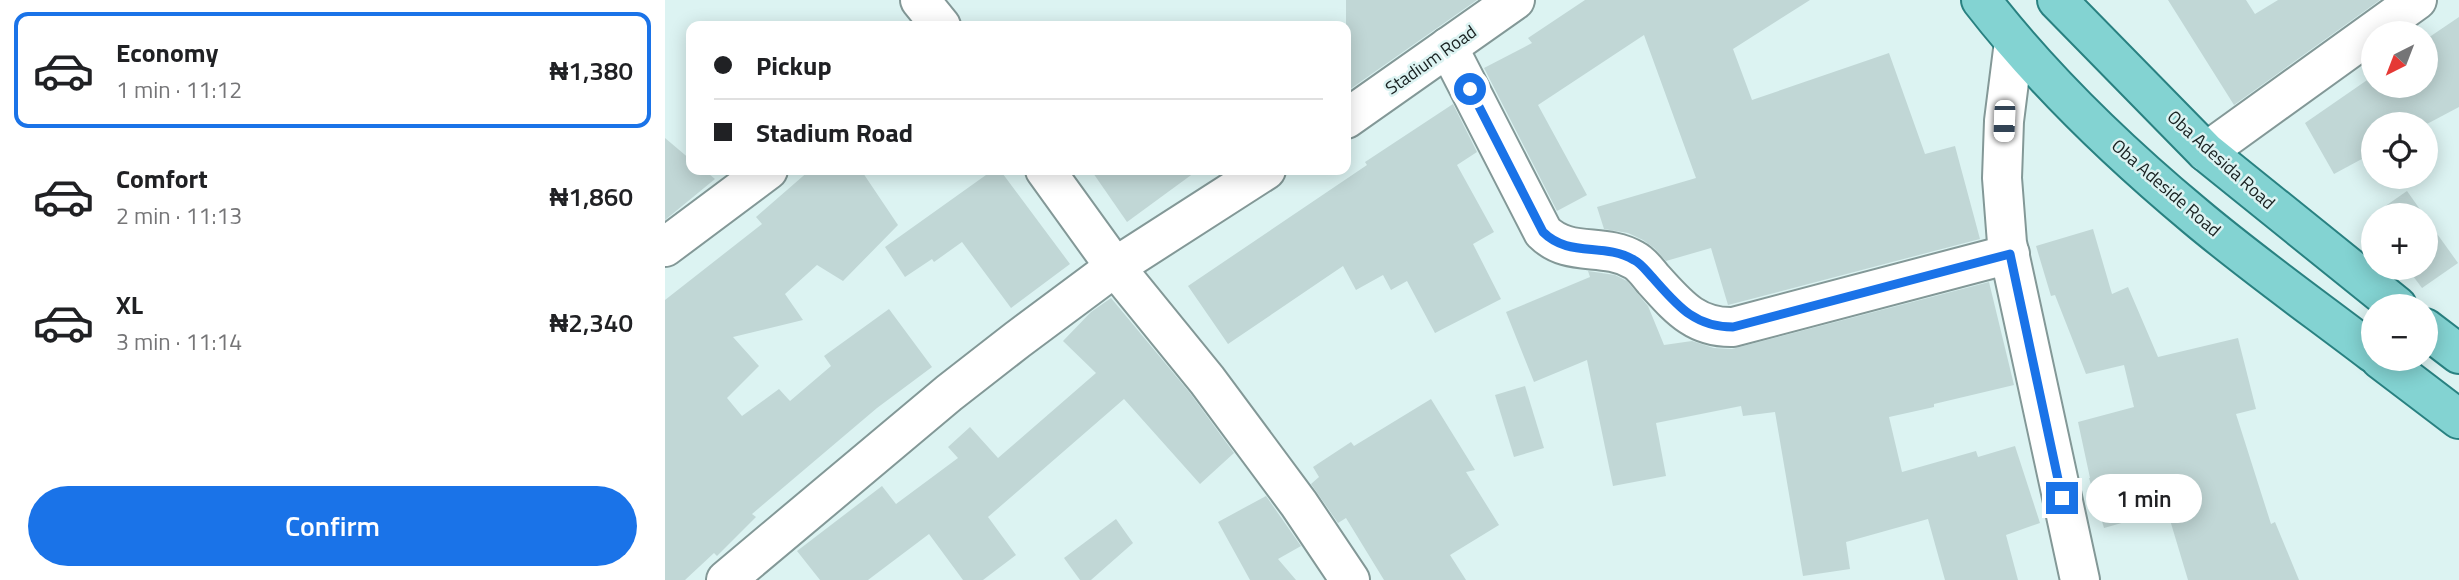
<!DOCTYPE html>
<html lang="en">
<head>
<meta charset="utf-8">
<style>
	body { margin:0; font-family:"Titillium Web",sans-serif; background:#f6f6f6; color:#202124; height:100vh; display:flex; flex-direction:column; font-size:26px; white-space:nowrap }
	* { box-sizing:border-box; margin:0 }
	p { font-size:23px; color:#757577 }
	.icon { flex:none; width:38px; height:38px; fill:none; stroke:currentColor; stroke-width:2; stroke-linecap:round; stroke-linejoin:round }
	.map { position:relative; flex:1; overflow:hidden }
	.panel { display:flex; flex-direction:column; background:#fff; width:665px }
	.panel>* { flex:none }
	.banner { position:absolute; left:21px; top:21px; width:665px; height:154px; border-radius:14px; box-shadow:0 4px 18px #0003; display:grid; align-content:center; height:154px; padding:0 28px; background:#fff }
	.needle { width:46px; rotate:222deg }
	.fabs { position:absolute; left:1696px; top:21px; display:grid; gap:14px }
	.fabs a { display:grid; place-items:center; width:77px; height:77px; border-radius:50%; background:#fff; box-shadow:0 4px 18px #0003; font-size:35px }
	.end { position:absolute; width:32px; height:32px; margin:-16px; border:9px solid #1a73e8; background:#fff; box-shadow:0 0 0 4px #fff }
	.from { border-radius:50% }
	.bubble { position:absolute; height:49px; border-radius:24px; background:#fff; box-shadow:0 4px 18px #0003; font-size:23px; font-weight:600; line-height:49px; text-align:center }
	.car { position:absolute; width:21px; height:42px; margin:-21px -10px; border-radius:9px; box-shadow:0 0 5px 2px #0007; background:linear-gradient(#fff 24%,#345 0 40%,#fff 0 76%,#345 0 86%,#fff 0) }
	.banner b { display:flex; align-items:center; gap:24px; height:66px; font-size:26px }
	.banner b+b { border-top:2px solid #e0e0e0 }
	.banner i { width:18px; height:18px; background:#202124 }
	ul { padding:12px 0 0; list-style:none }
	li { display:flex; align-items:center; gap:21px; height:116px; margin:0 14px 10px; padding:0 14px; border:4px solid transparent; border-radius:14px }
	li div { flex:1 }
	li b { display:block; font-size:26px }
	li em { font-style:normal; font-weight:600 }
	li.current { border-color:#1a73e8 }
	li>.icon { width:63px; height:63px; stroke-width:1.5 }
	.primary-button { display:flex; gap:14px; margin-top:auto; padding:14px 28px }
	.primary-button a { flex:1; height:80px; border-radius:42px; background:#1a73e8; color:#fff; font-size:28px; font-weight:600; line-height:80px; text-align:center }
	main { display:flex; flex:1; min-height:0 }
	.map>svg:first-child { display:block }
	.building { fill:#c1d7d6 }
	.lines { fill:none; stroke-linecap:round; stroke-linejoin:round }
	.minor-casing { stroke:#839897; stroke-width:42 }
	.primary-casing { stroke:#298181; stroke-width:42 }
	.minor { stroke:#fff; stroke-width:38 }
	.primary { stroke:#83d3d2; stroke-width:38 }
	.route { stroke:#1a73e8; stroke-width:9 }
	.labels { text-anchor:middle; stroke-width:5; stroke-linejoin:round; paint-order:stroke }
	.street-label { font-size:18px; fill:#192121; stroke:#dcf3f2 }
</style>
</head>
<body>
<main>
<section class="panel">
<ul>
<li class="current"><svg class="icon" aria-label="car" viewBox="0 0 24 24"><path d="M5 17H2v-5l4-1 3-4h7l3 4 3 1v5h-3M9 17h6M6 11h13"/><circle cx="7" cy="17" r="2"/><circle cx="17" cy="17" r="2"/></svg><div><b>Economy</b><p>1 min · 11:12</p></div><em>₦1,380</em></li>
<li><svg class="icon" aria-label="car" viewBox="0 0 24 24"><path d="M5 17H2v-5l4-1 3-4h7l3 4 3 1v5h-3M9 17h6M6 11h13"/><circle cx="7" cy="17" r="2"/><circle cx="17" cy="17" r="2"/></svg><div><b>Comfort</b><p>2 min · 11:13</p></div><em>₦1,860</em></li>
<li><svg class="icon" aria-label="car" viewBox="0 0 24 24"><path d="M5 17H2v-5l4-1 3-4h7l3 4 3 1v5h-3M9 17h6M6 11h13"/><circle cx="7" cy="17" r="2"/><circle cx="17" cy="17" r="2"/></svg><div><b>XL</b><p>3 min · 11:14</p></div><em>₦2,340</em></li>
</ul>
<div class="primary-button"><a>Confirm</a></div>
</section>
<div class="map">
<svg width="1794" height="580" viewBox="0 0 1794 580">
	<rect width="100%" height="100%" fill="#dcf3f2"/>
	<!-- building -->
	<g class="building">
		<polygon points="681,0 812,0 681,92"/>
		<polygon points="920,0 1145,0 1068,49 1087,100 1224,53 1260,154 1290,146 1315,239 1063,305 1046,248 1001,261 989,248 978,240 963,233 939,229 932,207 1031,178 979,35 873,105 922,195 892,211 819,68 867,43 863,38"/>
		<polygon points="1503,0 1581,0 1590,14 1613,0 1715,0 1569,105"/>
		<polygon points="1794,17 1794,107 1760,125 1708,124 1708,153 1669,174 1640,123 1708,76 1708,86 1760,86 1760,40"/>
		<polygon points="788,104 812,152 792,165 829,232 808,244 836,299 770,333 742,281 726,290 718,275 691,290 678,266 563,344 523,286 702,165 700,162"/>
		<polygon points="0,138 26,160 26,170 39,170 50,179 0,220"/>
		<polygon points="145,170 196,170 233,225 178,281 152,265 120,294 138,320 68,337 94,366 62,398 77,416 114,389 125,401 166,366 159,356 224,309 267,367 212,408 87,514 91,517 52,556 49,553 20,580 0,580 0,300 97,224 91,217"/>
		<polygon points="328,170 335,170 405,264 346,308 297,242 269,262 267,259 240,277 220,247"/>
		<polygon points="426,170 533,170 462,222"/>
		<polygon points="1742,191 1759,215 1708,215 1708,219 1706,216"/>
		<polygon points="1760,217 1793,263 1757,288 1742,268 1760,268"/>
		<polygon points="1428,229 1447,294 1463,287 1493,357 1573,338 1591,409 1571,414 1606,524 1610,522 1634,580 1523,580 1502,510 1439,528 1424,478 1425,478 1413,422 1469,407 1459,365 1421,374 1390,295 1386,296 1371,246"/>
		<polygon points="923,271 950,275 962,281 983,306 999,345 1027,341 1049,348 1067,349 1324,282 1349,385 1269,404 1269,407 1224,417 1237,472 1311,451 1313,457 1350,446 1375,523 1341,535 1353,580 1280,580 1263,519 1181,542 1185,569 1138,576 1110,412 1078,416 1076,406 991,423 1001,476 948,486 922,360 869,382 841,312 925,277"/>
		<polygon points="446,298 525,393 569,453 535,484 459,399 323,517 351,555 318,580 298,580 264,534 203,580 155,580 132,551 217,486 231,504 293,458 283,447 305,427 333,458 431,373 398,341 426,312"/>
		<polygon points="860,386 879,448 849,457 830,395"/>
		<polygon points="766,399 810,470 801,472 834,525 785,555 801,580 719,580 681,518 673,523 646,484 654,477 648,467 686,442 689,446"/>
		<polygon points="601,496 636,546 613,559 631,580 585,580 553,522"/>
		<polygon points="451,519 468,543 426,580 415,580 399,558"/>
	</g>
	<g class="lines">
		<defs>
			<g id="minor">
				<polyline points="255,0 276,26"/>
				<polyline points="1349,42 1339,121 1337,178 1342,243 1415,580"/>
				<path d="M783,47l95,185c26,26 60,10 91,28 8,4 13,12 19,19 24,26 41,49 80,48l277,-73"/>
				<polyline points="681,119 850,0"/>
				<polyline points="1541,152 1752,0"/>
				<polyline points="380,170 450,267 542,380 634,504 685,580"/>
				<polyline points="0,247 103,170"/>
				<polyline points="61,580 284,393 352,340 450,267 601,170"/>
			</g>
			<g id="primary">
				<path d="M1316,0c62,80 136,151 214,216 57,48 119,92 178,137"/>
				<polyline points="1392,0 1541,152 1732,306"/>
				<polyline points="1760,328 1794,354"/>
				<polyline points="1715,359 1794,419"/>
			</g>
		</defs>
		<!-- minor casing -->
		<use href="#minor" class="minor-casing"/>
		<!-- primary casing -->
		<use href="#primary" class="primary-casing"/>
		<!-- minor -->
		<use href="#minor" class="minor"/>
		<!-- primary -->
		<use href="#primary" class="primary"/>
	</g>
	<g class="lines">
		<!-- route -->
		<path class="route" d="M805,89l73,143c26,26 60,10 91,28 8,4 13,12 19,18 24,27 41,49 80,49l277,-73 52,244"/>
	</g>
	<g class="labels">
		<!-- street labels -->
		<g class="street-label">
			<text transform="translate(766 60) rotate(-35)" y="6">Stadium Road</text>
			<text transform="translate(1556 160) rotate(42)" y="6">Oba Adesida Road</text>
			<text transform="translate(1501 188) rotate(41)" y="6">Oba Adeside Road</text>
		</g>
	</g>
</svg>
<div class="fabs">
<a><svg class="needle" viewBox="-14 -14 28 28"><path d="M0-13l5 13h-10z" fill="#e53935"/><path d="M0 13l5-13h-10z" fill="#757577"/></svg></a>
<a><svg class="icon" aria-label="locate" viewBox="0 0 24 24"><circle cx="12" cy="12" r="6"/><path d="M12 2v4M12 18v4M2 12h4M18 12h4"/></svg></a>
<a>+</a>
<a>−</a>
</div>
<i class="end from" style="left:805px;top:89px"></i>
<i class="end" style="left:1397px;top:498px"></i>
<div class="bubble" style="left:1421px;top:474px;width:116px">1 min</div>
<i class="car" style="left:1339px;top:121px;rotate:182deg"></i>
<div class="banner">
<b><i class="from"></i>Pickup</b>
<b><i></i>Stadium Road</b>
</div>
</div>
</main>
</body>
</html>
